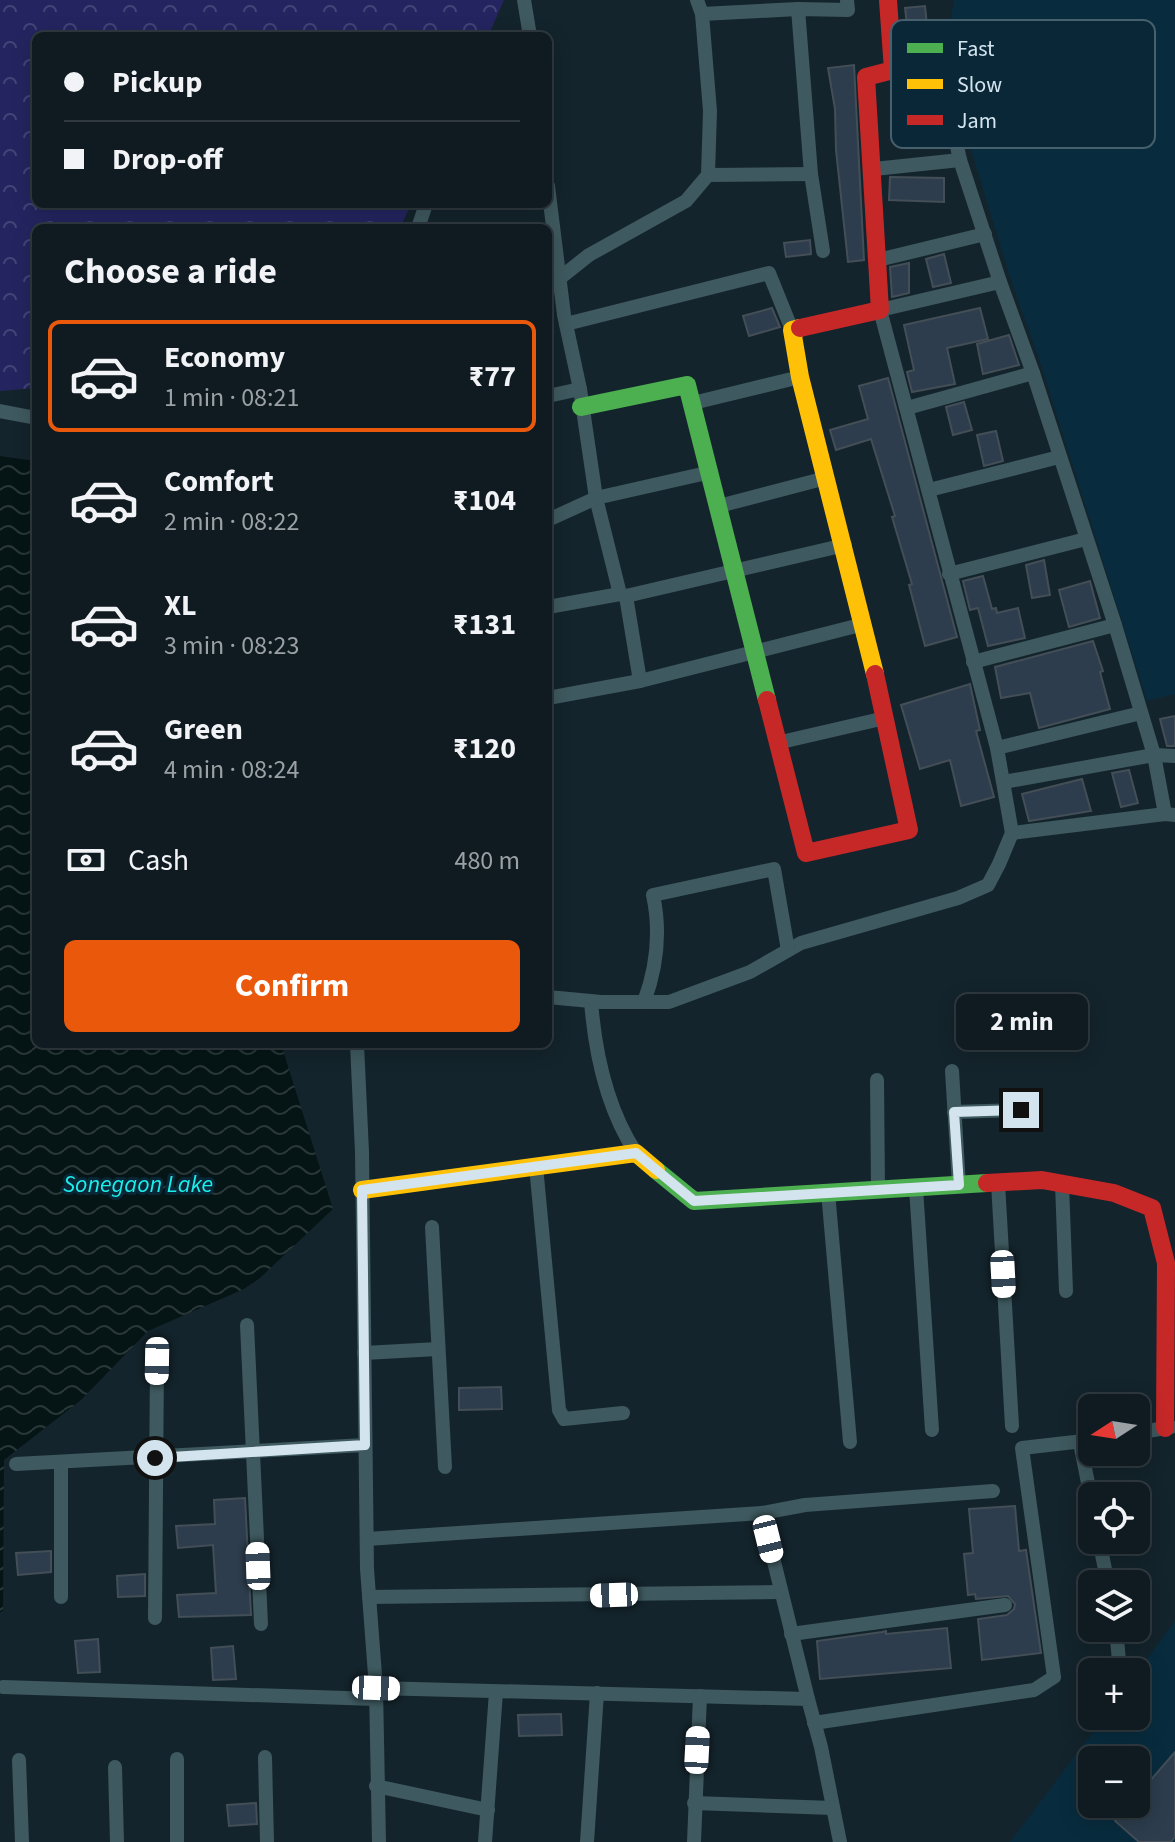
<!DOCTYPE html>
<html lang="en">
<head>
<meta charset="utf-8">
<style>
	body { margin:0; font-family:"Source Sans 3",sans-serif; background:#1d282e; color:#f1f3f6; height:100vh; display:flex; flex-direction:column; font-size:30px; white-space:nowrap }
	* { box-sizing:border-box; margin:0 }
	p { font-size:26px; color:#9ba1a5 }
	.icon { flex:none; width:44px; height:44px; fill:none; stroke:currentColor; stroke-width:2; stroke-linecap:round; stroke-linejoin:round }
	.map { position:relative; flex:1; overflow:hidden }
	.sheet { position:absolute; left:32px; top:224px; width:520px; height:824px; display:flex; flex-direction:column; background:#0f1b21; border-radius:12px; box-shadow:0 4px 20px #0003,0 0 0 2px #2f393f }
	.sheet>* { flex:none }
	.top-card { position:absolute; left:32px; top:32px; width:520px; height:176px; border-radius:12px; box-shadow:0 4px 20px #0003,0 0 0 2px #2f393f; display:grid; align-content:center; height:176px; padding:0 32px; background:#0f1b21 }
	.needle { width:52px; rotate:258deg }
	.fabs { position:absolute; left:1078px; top:1394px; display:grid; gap:16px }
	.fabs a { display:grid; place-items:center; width:72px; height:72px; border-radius:12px; background:#0f1b21; box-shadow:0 4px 20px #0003,0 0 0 2px #2f393f; font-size:40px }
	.end { position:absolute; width:36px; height:36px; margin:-18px; border:10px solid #d4e4ef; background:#111; box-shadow:0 0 0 4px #111 }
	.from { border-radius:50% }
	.bubble { position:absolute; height:56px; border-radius:12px; background:#0f1b21; box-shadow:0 4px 20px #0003,0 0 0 2px #2f393f; font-size:26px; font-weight:700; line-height:56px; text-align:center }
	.car { position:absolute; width:24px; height:48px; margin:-24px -12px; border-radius:10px; box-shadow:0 0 6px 2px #0007; background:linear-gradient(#fff 24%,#345 0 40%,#fff 0 76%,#345 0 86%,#fff 0) }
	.top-card b { display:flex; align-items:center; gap:28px; height:76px; font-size:30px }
	.top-card b+b { border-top:2px solid #2f393f }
	.top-card i { width:20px; height:20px; background:#f1f3f6 }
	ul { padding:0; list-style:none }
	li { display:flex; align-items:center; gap:24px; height:112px; margin:0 16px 12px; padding:0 16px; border:4px solid transparent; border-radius:12px }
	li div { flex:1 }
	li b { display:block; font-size:30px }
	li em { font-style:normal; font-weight:700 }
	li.on { border-color:#ea580c }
	li>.icon { width:72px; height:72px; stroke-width:1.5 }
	h2 { padding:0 32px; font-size:36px; line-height:96px }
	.pay { display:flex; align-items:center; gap:20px; height:88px; padding:0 32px; font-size:30px }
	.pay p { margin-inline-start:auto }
	.primary-button { display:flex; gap:16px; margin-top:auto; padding:16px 32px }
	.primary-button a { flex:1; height:92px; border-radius:12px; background:#ea580c; color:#fff; font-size:32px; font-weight:700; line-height:92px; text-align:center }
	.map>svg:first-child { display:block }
	.built { fill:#082c3e; fill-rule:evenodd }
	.forest { fill:url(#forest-crowns) }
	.water { fill:url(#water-waves) }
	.building { fill:#2d3d4d; stroke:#434e56; stroke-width:2 }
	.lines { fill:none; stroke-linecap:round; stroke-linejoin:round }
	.street { stroke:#3e595f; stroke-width:14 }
	.fast { stroke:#4caf50; stroke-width:18 }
	.slow { stroke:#ffc107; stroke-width:18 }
	.jam { stroke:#c62828; stroke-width:18 }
	.route { stroke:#d4e4ef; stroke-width:10 }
	.labels { text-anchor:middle; stroke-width:6; stroke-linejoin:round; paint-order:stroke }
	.water-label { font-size:24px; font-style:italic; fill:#1aefeb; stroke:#0a2737 }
	.key { fill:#0a2737; stroke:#47606e; stroke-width:2 }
	.key-label { font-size:22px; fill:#d4e4ef }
</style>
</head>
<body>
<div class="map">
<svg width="1175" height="1842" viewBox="0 0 1175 1842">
	<defs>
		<pattern id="forest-crowns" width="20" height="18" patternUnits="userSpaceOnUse" patternTransform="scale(2)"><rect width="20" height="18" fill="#242560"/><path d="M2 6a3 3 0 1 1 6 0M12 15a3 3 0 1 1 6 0" fill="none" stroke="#434477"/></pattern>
		<pattern id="water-waves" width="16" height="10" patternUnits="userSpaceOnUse" patternTransform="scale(2)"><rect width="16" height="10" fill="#051516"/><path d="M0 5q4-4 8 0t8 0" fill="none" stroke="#293738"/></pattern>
	</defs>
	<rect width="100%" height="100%" fill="#14242c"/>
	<!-- built -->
	<g class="built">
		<polygon points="954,0 1175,0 1175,694 1147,701 1041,365 1009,274 944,61"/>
		<path d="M1175,1621v221h-165l95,-126h31v-42zM1092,1760h44v44h-44z"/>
	</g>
	<!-- forest -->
	<polygon class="forest" points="0,0 504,0 488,36 36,36 36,204 411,204 400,228 36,228 36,390 34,388 0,391"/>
	<!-- water -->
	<polygon class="water" points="0,456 36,461 36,1044 281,1044 333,1209 260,1278 244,1289 148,1331 81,1400 4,1460 3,1611 0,1612"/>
	<!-- building -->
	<g class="building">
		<polygon points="925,6 930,55 911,57 905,8"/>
		<polygon points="854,65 864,260 848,262 836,150 835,109 828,68"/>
		<polygon points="890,177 944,178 944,202 889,200"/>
		<polygon points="810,240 811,254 786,257 784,243"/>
		<polygon points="944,254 951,283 933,287 926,259"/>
		<polygon points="909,263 909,293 892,297 890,267"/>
		<polygon points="772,308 780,327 749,336 743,316"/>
		<polygon points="980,308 988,339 947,348 955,384 912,392 907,372 914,370 904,325"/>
		<polygon points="1009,335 1019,365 983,374 977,344"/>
		<polygon points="888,378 957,637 925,646 909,585 912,584 892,517 895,516 871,439 836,450 830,430 868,419 859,386"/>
		<polygon points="964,402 972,430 953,435 946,407"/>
		<polygon points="996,431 1003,461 984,466 977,435"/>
		<polygon points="1044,560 1050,595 1032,598 1026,565"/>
		<polygon points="983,576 992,609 996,608 997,613 1018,608 1025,638 988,646 978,608 970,610 963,581"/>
		<polygon points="1090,581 1100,618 1069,627 1059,590"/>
		<polygon points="1093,641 1103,671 1100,672 1110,709 1039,728 1030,693 1001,698 995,667"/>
		<polygon points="970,684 980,730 976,731 994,797 961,806 950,760 920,769 901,705"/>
		<polygon points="1175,716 1175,746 1167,746 1160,719"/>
		<polygon points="1129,770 1138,803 1121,807 1112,773"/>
		<polygon points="1082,779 1091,811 1029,821 1022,794"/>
		<polygon points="501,1387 502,1409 459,1410 459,1388"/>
		<polygon points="245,1498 251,1615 179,1617 177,1595 216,1593 213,1545 178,1548 176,1526 215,1524 214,1500"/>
		<polygon points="1015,1506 1019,1551 1026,1550 1041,1653 982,1660 978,1619 1007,1615 1014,1609 1015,1604 1008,1596 976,1599 975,1594 968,1595 964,1554 973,1553 969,1509"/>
		<polygon points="51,1551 51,1572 18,1575 16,1553"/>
		<polygon points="145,1574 145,1596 118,1597 117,1576"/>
		<polygon points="947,1628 951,1668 820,1679 817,1641 882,1632 886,1631 886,1634"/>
		<polygon points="98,1639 100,1672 78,1673 75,1641"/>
		<polygon points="233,1646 236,1679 213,1680 211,1648"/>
		<polygon points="561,1714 562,1735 519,1736 518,1715"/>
		<polygon points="1175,1752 1175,1837 1171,1842 1139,1842 1115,1821 1130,1804 1136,1804 1136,1797"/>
		<polygon points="256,1803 257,1824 229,1826 227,1805"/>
	</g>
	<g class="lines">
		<!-- street -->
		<g class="street">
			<polyline points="524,0 530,36"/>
			<polyline points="702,14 798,9"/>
			<polyline points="874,169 960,160"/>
			<polyline points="708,175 811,174"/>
			<polyline points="548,186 564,315 580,389 596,498 620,594 626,596 640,681"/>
			<polyline points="418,228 426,204"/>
			<polyline points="823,251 811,174 798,9 848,10 847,0"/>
			<polyline points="878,260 985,234"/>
			<polyline points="560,278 589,255 686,201 708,175 710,111 702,14 697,0"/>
			<polyline points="566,324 769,273 792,330"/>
			<polyline points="548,396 580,389"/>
			<polyline points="693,403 800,377"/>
			<polyline points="907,408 1033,373 1000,282"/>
			<polyline points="0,411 36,418"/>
			<polyline points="929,490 1059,457"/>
			<polyline points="719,506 826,478"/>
			<polyline points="548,520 596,498 711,472"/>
			<polyline points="949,574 1086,539"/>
			<polyline points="626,596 845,545"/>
			<polyline points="548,607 620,594"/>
			<polyline points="1115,625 1154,755 1165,814"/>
			<polyline points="973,662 1115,625 1033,373"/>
			<polyline points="548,698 640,681 864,624"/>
			<polyline points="777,743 885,718"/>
			<polyline points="997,748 1141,713"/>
			<polyline points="1004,782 1154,755 1175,756"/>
			<polyline points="1012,833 1165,814 1175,815"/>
			<polyline points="548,997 601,1002 669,1002 750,972 801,943 958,898 988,885 999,864 1012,833 997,748 880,310 1000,282 960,160 939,65 893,70"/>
			<path d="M591,1001c4,52 16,108 45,152"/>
			<path d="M644,1002c13,-35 17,-70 9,-107l121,-26 14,81"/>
			<polyline points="357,1044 362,1152 367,1569 376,1688 379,1842"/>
			<polyline points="952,1071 959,1185"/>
			<polyline points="877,1080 878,1190"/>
			<polyline points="954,1112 1021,1110"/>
			<polyline points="536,1166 559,1410 564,1419 623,1413"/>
			<polyline points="998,1183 1012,1426"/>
			<polyline points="1062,1184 1066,1291"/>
			<polyline points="916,1188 932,1430"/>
			<polyline points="828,1192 850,1442"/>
			<polyline points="432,1227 445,1467"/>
			<polyline points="247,1325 261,1624"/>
			<polyline points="364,1353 438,1349"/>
			<polyline points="1136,1433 1171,1427"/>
			<polyline points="1080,1443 1092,1503"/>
			<polyline points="16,1464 365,1445"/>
			<polyline points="762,1513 805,1505 993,1491"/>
			<polyline points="367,1539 762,1513 808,1699"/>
			<polyline points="1099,1540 1108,1584"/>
			<polyline points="61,1597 61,1462"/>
			<polyline points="369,1597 781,1592"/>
			<polyline points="155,1618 157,1361"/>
			<polyline points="1116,1628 1120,1672"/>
			<polyline points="791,1634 1005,1605"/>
			<polyline points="3,1687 376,1699"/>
			<polyline points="376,1688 808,1699 821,1747 840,1842"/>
			<polyline points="814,1723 1034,1690 1054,1677 1022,1448 1092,1440"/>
			<polyline points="265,1757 267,1842"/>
			<polyline points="177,1759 177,1842"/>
			<polyline points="19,1760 22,1842"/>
			<polyline points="115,1767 117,1842"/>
			<polyline points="376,1786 488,1810"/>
			<polyline points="694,1803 833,1808"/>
			<polyline points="485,1842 496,1692"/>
			<polyline points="587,1842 597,1693"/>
			<polyline points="694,1842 700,1696"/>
		</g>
		<!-- fast -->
		<g class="fast">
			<polyline points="581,407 687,385 767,700"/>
			<polyline points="656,1170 694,1201 987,1183"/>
		</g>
		<!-- slow -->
		<g class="slow">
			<polyline points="800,328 792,330 800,377 875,674"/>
			<polyline points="362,1190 636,1153 656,1170"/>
		</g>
		<!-- jam -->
		<g class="jam">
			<polyline points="800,328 880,310 866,77 893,70 888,0"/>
			<polyline points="767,700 806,853 909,830 875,674"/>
			<polyline points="987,1183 1042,1180 1114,1193 1152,1208 1166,1263 1165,1428"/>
		</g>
	</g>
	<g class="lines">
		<!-- route -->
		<polyline class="route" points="155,1458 365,1445 362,1190 636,1153 694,1201 959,1185 954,1112 1021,1110"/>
	</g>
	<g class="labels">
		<!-- water labels -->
		<g class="water-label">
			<text x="138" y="1192">Sonegaon Lake</text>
		</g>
	</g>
	<!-- legend -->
	<rect x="891" y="20" width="264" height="128" rx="12" class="key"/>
	<rect x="907" y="43" width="36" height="10" fill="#4caf50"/>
	<rect x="907" y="79" width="36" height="10" fill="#ffc107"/>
	<rect x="907" y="115" width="36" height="10" fill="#c62828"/>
	<g class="key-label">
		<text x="957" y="56">Fast</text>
		<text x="957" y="92">Slow</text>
		<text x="957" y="128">Jam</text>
	</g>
</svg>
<div class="fabs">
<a><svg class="needle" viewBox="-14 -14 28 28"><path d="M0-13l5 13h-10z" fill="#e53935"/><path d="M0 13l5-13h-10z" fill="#9ba1a5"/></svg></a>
<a><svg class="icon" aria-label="locate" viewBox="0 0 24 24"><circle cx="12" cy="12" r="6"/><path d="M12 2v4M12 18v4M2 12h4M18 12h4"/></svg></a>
<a><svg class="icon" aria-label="layers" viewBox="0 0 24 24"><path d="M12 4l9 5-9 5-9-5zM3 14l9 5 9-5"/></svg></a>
<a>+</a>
<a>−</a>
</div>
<i class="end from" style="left:155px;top:1458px"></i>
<i class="end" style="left:1021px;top:1110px"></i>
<div class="bubble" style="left:956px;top:994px;width:132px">2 min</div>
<i class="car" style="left:1003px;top:1274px;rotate:177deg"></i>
<i class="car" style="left:157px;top:1361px;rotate:181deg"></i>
<i class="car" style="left:768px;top:1539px;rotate:166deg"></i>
<i class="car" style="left:258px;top:1566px;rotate:358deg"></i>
<i class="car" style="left:614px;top:1595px;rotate:268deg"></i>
<i class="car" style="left:376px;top:1688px;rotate:92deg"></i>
<i class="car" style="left:697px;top:1750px;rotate:3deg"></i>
<div class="top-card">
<b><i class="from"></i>Pickup</b>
<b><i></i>Drop-off</b>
</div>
<section class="sheet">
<h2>Choose a ride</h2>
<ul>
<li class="on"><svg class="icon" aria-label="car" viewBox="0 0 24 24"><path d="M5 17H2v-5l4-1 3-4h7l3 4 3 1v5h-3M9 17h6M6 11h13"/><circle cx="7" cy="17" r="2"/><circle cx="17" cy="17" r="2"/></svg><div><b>Economy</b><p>1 min · 08:21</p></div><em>₹77</em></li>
<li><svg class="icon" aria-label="car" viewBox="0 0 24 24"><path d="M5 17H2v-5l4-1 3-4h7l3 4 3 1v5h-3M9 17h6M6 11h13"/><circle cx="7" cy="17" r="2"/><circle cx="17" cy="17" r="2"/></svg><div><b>Comfort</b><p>2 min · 08:22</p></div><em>₹104</em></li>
<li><svg class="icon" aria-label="car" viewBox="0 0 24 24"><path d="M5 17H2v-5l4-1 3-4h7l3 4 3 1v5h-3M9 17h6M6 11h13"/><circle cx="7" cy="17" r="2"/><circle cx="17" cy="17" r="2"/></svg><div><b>XL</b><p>3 min · 08:23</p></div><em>₹131</em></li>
<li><svg class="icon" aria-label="car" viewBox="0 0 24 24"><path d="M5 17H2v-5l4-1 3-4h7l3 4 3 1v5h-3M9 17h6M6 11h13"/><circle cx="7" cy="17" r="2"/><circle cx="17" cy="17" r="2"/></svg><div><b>Green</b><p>4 min · 08:24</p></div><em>₹120</em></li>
</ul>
<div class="pay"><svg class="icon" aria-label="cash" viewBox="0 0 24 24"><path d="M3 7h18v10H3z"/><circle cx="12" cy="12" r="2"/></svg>Cash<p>480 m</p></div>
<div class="primary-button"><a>Confirm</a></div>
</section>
</div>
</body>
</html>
